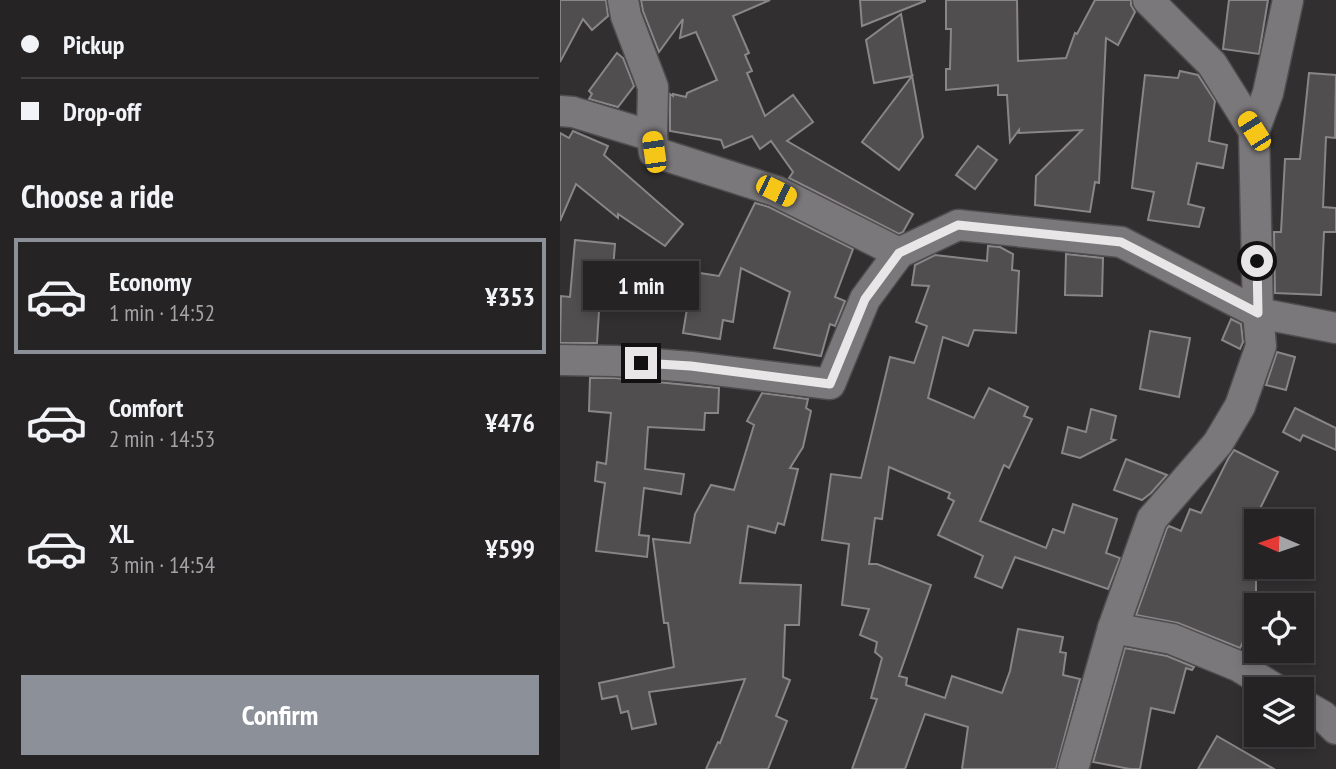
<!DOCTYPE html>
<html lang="en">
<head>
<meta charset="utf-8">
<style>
	body { margin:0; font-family:"PT Sans Narrow",sans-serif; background:#2e2b2d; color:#f1f3f6; height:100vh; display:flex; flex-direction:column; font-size:26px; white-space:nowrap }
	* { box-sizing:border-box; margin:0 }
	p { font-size:23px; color:#a4a4a7 }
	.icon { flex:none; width:38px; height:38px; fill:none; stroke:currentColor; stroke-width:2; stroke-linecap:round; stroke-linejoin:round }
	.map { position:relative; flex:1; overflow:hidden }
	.side { display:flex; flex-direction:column; background:#262325; width:560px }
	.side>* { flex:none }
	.guide { display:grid; align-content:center; height:154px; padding:0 21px; background:#262325 }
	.needle { width:46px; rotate:272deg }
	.buttons { position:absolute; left:684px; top:509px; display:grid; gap:14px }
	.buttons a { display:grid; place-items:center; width:70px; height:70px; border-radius:0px; background:#262325; box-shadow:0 4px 10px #0003,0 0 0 2px #424042; font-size:35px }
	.end { position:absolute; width:32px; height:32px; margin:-16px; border:9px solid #e8e6e7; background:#111; box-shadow:0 0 0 4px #111 }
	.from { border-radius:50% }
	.bubble { position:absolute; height:49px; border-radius:0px; background:#262325; box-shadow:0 4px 10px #0003,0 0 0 2px #424042; font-size:23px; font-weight:700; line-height:49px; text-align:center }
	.car { position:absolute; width:21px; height:42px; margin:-21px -10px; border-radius:9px; box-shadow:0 0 5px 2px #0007; background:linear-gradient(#f5c518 24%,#345 0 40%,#f5c518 0 76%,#345 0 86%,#f5c518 0) }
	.guide b { display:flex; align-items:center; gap:24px; height:66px; font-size:26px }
	.guide b+b { border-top:2px solid #424042 }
	.guide i { width:18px; height:18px; background:#f1f3f6 }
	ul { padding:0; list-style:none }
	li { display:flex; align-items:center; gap:21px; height:116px; margin:0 14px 10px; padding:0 7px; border:4px solid transparent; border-radius:0px }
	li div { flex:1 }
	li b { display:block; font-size:26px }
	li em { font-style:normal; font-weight:700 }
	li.selected { border-color:#8c9099 }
	li>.icon { width:63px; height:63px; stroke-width:1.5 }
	h2 { padding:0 21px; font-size:32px; line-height:84px }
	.button { display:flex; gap:14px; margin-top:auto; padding:14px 21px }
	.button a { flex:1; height:80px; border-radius:0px; background:#8c9099; color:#fff; font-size:28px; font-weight:700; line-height:80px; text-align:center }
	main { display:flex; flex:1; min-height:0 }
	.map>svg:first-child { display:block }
	.building { fill:#514e50; stroke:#898688; stroke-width:2 }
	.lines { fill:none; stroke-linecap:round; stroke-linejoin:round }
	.minor-casing { stroke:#504d4f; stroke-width:33 }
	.minor { stroke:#7b787b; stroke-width:30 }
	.route { stroke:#e8e6e7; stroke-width:9 }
</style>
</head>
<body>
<main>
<section class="side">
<div class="guide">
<b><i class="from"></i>Pickup</b>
<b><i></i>Drop-off</b>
</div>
<h2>Choose a ride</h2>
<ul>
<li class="selected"><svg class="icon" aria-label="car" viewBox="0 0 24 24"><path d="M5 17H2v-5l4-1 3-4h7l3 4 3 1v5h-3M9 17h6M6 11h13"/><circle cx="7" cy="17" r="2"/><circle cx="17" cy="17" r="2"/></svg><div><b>Economy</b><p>1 min · 14:52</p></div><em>¥353</em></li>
<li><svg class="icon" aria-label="car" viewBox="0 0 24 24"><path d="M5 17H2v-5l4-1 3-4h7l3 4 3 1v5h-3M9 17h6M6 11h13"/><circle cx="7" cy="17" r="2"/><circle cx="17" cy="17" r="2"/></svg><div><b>Comfort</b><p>2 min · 14:53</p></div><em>¥476</em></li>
<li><svg class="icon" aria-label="car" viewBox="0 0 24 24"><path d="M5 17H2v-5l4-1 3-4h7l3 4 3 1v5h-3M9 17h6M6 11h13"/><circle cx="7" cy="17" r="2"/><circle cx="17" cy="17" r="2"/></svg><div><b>XL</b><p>3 min · 14:54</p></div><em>¥599</em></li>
</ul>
<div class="button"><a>Confirm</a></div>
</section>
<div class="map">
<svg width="776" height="769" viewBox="0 0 776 769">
	<rect width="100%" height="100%" fill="#322f31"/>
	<!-- building -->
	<g class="building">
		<polygon points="0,0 46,0 48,16 32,30 23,19 0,62"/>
		<polygon points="81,0 210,0 173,16 189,53 185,55 192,71 187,73 205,116 233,95 253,122 227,141 353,214 343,232 339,234 229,178 233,172 211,141 200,149 192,136 164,148 161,140 110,131 110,94 113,96 113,94 126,97 127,93 157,80 136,32 120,38 123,19 99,52 83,11"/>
		<polygon points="300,0 365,0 365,1 302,26"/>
		<polygon points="386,0 457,0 458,61 506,58 515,33 517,34 535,0 571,0 571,5 575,12 558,45 546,38 539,183 535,182 530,212 475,205 476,176 522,130 459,133 459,130 450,142 447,95 438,95 438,85 386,90 386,69 390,69 391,29 386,29"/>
		<polygon points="669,0 708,0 699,54 663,49"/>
		<polygon points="341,14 363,137 339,170 302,142 352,76 314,83 306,40"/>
		<polygon points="57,53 63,58 74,86 58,107 29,99 32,94 29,91"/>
		<polygon points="620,71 638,75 655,101 649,141 667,145 663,168 637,163 628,204 644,208 639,227 588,220 594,192 572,188 585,75 618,78"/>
		<polygon points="749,73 776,75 775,138 766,137 763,207 776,208 776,232 764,232 761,295 715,293 714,232 721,232 725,159 740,159"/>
		<polygon points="13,131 48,146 44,155 123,224 105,246 58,214 58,218 16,184 0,221 0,133 9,138"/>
		<polygon points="418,146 437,160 415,189 396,175"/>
		<polygon points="195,203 209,207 293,249 275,297 285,301 275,326 270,324 261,356 214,348 230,292 181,268 173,322 163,320 160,339 123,333 133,272 159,276"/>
		<polygon points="15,240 55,244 51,296 40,295 37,343 0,343 1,296 10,297"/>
		<polygon points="428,246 440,247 453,254 452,270 459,271 456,333 414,330 408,346 383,337 368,398 414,418 429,388 468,407 464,416 472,419 449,468 444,465 420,521 486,548 493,529 504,533 513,504 557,519 546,553 560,558 548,589 455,557 442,588 415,577 423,556 378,535 394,501 388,498 390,493 329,467 322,519 315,518 309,564 317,564 371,585 339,676 347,678 346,685 385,698 392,676 442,693 450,671 458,629 503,637 500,652 506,653 503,675 520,679 496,769 402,769 408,727 365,714 345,769 292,769 317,699 311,698 322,658 315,652 317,642 300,635 309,609 282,605 289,544 262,540 271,474 301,478 330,357 354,363 367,326 356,322 369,286 352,285 355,265 375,255 427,261"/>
		<polygon points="506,254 543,258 542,296 505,295"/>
		<polygon points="671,319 681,324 683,342 680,349 662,340"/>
		<polygon points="590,331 630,338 619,397 580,389"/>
		<polygon points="717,352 735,357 726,390 706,385"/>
		<polygon points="30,378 55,378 159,388 158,413 145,413 144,430 88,427 85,469 124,474 121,494 84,488 79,535 89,536 87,557 36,551 45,483 35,481 37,462 46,464 51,413 29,411"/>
		<polygon points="202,393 248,399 246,408 251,411 243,447 230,468 238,469 224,525 218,523 215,533 188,526 180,583 241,585 239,625 225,625 223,677 230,680 216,716 227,721 208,769 146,769 158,742 160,743 185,679 89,692 96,724 72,729 68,711 61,713 57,696 42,699 39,683 114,667 108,623 104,623 93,539 130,543 135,514 151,485 174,490 194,425 187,421"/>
		<polygon points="735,408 776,428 776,450 743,435 740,441 723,432"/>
		<polygon points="531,409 556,416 551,439 555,440 520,458 502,453 508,427 526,432"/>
		<polygon points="674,450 718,472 686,537 696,540 696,617 680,648 618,623 576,615 607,528 609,526 621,531 630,509 641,513 668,459"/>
		<polygon points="566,459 607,475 591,493 582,500 554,490"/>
		<polygon points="565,648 607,656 634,667 632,670 626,668 614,713 591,708 580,769 570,769 533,762"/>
		<polygon points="657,736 714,769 638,769"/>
	</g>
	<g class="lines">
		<defs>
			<g id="minor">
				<polyline points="63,0 66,16 93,87 92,136"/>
				<polyline points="588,0 652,64 694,131"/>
				<polyline points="0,111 13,112 92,136 94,152 216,191 339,253 398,225 561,242 698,313 776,328"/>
				<polyline points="0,360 56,361 131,367 270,384 305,299 339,253"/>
				<polyline points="553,628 612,639 678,666 717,690"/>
				<polyline points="742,704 763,716 776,729"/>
				<polyline points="513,769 553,628 592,519 658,443 680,406 701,346 698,313 694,131 708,93 728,0"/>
			</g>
		</defs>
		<!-- minor casing -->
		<use href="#minor" class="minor-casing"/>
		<!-- minor -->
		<use href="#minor" class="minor"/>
	</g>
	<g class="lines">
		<!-- route -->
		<polyline class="route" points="81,363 131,366 270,384 305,299 339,253 398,225 561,242 698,313 697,261"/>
	</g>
</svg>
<div class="buttons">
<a><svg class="needle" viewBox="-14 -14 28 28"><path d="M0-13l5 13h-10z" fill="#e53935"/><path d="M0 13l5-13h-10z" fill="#a4a4a7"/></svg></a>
<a><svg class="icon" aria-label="locate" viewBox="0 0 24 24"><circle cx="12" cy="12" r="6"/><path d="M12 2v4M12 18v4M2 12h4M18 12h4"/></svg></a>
<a><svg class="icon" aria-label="layers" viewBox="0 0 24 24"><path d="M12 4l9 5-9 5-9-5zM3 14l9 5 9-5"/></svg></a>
</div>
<i class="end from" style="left:697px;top:261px"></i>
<i class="end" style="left:81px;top:363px"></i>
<div class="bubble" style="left:23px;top:261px;width:116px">1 min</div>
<i class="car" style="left:694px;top:131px;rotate:328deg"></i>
<i class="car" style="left:94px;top:152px;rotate:352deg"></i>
<i class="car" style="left:216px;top:191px;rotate:116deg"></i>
</div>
</main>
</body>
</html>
